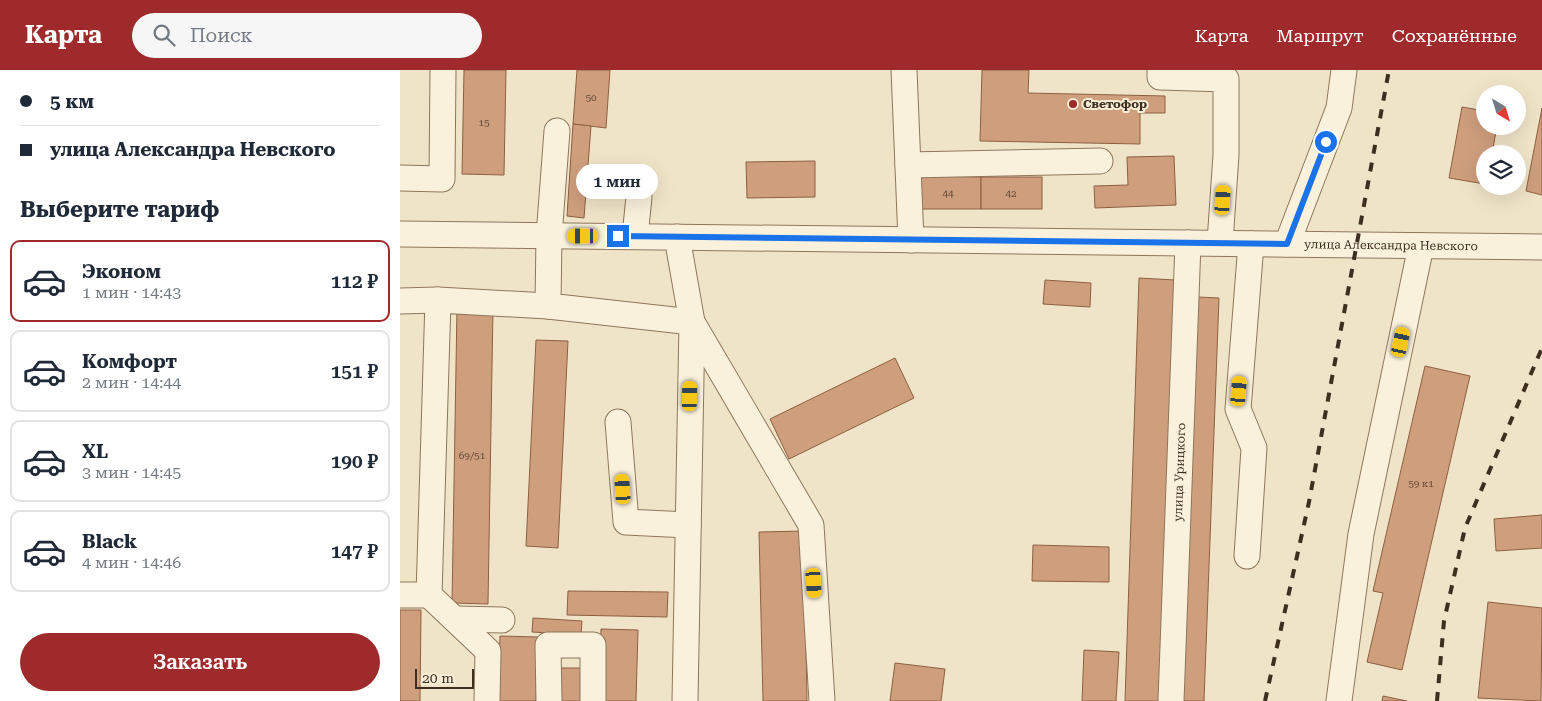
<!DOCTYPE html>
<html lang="ru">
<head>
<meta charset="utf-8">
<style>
	body { margin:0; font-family:"Roboto Serif",serif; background:#f6f6f7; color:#1f2937; height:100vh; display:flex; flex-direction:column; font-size:19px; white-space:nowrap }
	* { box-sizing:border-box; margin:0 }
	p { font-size:16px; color:#747a83 }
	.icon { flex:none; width:28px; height:28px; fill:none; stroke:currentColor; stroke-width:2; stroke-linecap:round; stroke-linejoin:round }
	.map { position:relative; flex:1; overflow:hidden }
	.panel { display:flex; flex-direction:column; background:#fff; width:400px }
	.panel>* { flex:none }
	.banner { display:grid; align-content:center; height:110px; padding:0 20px; background:#fff }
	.needle { width:32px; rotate:142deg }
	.fabs { position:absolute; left:1076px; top:15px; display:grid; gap:10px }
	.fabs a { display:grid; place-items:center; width:50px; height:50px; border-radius:50%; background:#fff; box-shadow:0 5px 20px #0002; font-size:25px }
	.scale { position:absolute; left:15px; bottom:12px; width:59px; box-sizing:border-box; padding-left:5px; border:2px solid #3d2e20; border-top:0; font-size:14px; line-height:18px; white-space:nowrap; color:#3d2e20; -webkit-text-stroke:4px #f7eed8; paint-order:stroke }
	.end { position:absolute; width:22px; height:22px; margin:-11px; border:6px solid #1a73e8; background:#fff; box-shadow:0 0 0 2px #fff }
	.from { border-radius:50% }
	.bubble { position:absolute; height:35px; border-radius:18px; background:#fff; box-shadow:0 5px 20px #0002; font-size:16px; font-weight:600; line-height:35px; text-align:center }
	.car { position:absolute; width:15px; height:30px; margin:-15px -8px; border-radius:6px; box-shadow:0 0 4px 1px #0007; background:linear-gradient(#f5c518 24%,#345 0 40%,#f5c518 0 76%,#345 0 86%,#f5c518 0) }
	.banner b { display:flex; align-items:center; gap:18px; height:48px; font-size:19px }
	.banner b+b { border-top:1px solid #e0e1e3 }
	.banner i { width:12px; height:12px; background:#1f2937 }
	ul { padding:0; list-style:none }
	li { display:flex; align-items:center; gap:15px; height:82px; margin:0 10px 8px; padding:0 10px; border:2px solid #e0e1e3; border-radius:10px }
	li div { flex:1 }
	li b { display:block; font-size:19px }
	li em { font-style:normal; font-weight:600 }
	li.current { border-color:#9e2a2b }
	li>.icon { width:45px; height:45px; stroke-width:1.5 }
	h2 { padding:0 20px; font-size:22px; line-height:60px }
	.action { display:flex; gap:10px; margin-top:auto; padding:10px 20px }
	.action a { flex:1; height:58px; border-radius:30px; background:#9e2a2b; color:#fff; font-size:20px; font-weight:600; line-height:58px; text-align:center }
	header { display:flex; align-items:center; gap:30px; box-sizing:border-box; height:70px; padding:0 25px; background:#9e2a2b; color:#fff }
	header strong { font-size:24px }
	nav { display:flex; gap:28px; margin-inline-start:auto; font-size:18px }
	.search { width:350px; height:45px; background:#f6f6f7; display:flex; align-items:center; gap:12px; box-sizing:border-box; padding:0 18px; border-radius:28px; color:#747a83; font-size:19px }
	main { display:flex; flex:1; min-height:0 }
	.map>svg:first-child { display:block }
	.building { fill:#cf9f7d; stroke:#8d5f41 }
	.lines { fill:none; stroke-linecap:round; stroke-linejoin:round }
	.minor-casing { stroke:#8d765c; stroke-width:27 }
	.minor { stroke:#faf1dc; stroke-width:25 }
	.rail { stroke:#3d2e20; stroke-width:4; stroke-dasharray:9 9; stroke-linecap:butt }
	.route { stroke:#1a73e8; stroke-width:6 }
	.poi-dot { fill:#9e2a2b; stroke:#f7eed8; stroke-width:2 }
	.labels { text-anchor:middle; stroke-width:4; stroke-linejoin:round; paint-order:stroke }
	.number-label { font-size:10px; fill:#624a37 }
	.poi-label { font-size:12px; font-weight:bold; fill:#3d2e20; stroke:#f7eed8; text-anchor:start }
	.street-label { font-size:12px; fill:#3d2e20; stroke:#f7eed8 }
</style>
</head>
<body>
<header>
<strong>Карта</strong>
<div class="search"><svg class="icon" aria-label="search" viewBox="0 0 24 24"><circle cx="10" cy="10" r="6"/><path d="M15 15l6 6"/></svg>Поиск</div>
<nav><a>Карта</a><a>Маршрут</a><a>Сохранённые</a></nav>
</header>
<main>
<section class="panel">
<div class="banner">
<b><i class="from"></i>5 км</b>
<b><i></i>улица Александра Невского</b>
</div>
<h2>Выберите тариф</h2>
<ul>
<li class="current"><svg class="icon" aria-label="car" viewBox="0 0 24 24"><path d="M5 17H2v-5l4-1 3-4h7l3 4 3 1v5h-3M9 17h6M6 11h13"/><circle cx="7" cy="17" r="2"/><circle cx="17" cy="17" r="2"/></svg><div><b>Эконом</b><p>1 мин · 14:43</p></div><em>112 ₽</em></li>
<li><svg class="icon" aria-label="car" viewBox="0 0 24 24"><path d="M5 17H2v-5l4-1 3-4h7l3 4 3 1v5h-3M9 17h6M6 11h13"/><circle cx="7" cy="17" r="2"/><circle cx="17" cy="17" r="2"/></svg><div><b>Комфорт</b><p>2 мин · 14:44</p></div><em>151 ₽</em></li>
<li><svg class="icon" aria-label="car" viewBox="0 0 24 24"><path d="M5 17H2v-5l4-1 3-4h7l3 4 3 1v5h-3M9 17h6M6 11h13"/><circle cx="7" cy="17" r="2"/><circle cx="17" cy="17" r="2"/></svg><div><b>XL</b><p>3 мин · 14:45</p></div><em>190 ₽</em></li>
<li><svg class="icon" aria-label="car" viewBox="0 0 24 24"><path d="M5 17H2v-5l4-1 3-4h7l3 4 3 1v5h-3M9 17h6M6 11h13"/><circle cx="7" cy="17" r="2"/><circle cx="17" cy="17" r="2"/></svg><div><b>Black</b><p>4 мин · 14:46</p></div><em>147 ₽</em></li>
</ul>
<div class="action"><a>Заказать</a></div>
</section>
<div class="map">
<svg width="1142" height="631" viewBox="0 0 1142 631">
	<rect width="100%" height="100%" fill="#f0e4c8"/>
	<!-- building -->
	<g class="building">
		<polygon points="64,0 106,0 104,105 62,104"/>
		<polygon points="177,0 210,0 206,58 173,54"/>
		<polygon points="582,0 629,0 628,23 765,26 765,43 740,43 740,74 580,71"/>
		<polygon points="1062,37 1085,41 1085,56 1097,56 1092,84 1085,84 1085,114 1049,108"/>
		<polygon points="1142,38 1142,125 1126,121"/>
		<polygon points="173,54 191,56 184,148 167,146"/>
		<polygon points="774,86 776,135 695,138 694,116 728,115 727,87"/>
		<polygon points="415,91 415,127 347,128 346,92"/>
		<polygon points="516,106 581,107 581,139 515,139"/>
		<rect x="581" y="107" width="61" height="32"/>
		<polygon points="739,208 775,210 761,631 725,631"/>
		<polygon points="645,210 691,213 690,237 643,234"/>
		<polygon points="798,227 819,228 804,631 783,631"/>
		<polygon points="57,237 93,238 88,534 52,533"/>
		<polygon points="136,270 168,271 158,478 126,476"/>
		<polygon points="495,288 514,328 389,389 370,349"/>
		<polygon points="1025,296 1070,306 1002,600 967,592 983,523 973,521"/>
		<polygon points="1142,445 1142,478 1096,481 1094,449"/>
		<polygon points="404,461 407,631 363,631 359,462"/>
		<polygon points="633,475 709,477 709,512 632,511"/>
		<polygon points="168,521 268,522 267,547 167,545"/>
		<polygon points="1088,532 1142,538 1141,631 1078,628"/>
		<polygon points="0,540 21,540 20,631 0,631"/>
		<polygon points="133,548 182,551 181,565 132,562"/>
		<polygon points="201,559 238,560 236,631 199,631"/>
		<polygon points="100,566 138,567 136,631 98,631"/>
		<polygon points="684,580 719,582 716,631 682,631"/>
		<polygon points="495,593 545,599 541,631 490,631"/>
		<rect x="160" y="598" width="21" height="33"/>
		<polygon points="983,626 1007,631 982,631"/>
	</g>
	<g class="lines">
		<defs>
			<g id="minor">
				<polyline points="504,0 511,170"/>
				<polyline points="760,0 760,7 826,9 826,85 820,172"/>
				<polyline points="157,61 149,166 148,236 292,252 411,455 422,631"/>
				<polyline points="508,95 700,91"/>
				<polyline points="0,108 42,109 43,0"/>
				<path id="s1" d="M0,164l1142,13"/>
				<polyline points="235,166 239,127"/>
				<polyline points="277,167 292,252 285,631"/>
				<polyline points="887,174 939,38 944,0"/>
				<polyline points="0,231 38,230"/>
				<polyline points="218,352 226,452 288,455"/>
				<polyline points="847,486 854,378 838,339 851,174"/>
				<polyline points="0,525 29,525 38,230 148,236"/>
				<polyline points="29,525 88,581 87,631"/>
				<polyline points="55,549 102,550"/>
				<polyline points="149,631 148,575 193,575 193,631"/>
				<path id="s2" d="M771,631l17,-458"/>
				<polyline points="939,631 961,464 1021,176"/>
			</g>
		</defs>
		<!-- minor casing -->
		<use href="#minor" class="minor-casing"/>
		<!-- minor -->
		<use href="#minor" class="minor"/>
		<!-- rail -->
		<g class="rail">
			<polyline points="865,631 909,432 989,0"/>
			<polyline points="1037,631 1044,551 1065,458 1142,278"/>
		</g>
	</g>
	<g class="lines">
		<!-- route -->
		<polyline class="route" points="218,166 887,174 926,72"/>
	</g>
	<!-- markers -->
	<circle class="poi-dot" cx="673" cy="34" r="5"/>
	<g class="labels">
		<!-- number labels -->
		<g class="number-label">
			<text x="191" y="31">50</text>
			<text x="84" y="56">15</text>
			<text x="548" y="127">44</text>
			<text x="611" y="127">42</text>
			<text x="72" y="389">69/51</text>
			<text x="1021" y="417">59 к1</text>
		</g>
		<!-- poi labels -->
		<g class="poi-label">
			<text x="683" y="38">Светофор</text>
		</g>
		<!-- street labels -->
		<g class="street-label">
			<text dy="4" stroke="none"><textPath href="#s1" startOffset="991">улица Александра Невского</textPath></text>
			<text dy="4" stroke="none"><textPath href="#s2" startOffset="229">улица Урицкого</textPath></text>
		</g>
	</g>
</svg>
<div class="fabs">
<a><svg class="needle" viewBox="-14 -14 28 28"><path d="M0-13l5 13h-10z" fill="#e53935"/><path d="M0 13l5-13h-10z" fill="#747a83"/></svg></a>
<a><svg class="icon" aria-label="layers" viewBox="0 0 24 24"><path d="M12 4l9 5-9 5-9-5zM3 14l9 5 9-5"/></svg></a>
</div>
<div class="scale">20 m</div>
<i class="end from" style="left:926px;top:72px"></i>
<i class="end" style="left:218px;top:166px"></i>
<div class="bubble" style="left:176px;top:94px;width:82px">1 мин</div>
<i class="car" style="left:823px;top:130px;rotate:4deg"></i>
<i class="car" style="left:183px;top:166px;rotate:270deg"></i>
<i class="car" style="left:1001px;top:272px;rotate:12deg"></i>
<i class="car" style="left:839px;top:321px;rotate:5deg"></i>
<i class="car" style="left:290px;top:326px;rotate:1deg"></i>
<i class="car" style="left:223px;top:419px;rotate:356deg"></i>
<i class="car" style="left:414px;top:513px;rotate:176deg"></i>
</div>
</main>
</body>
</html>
